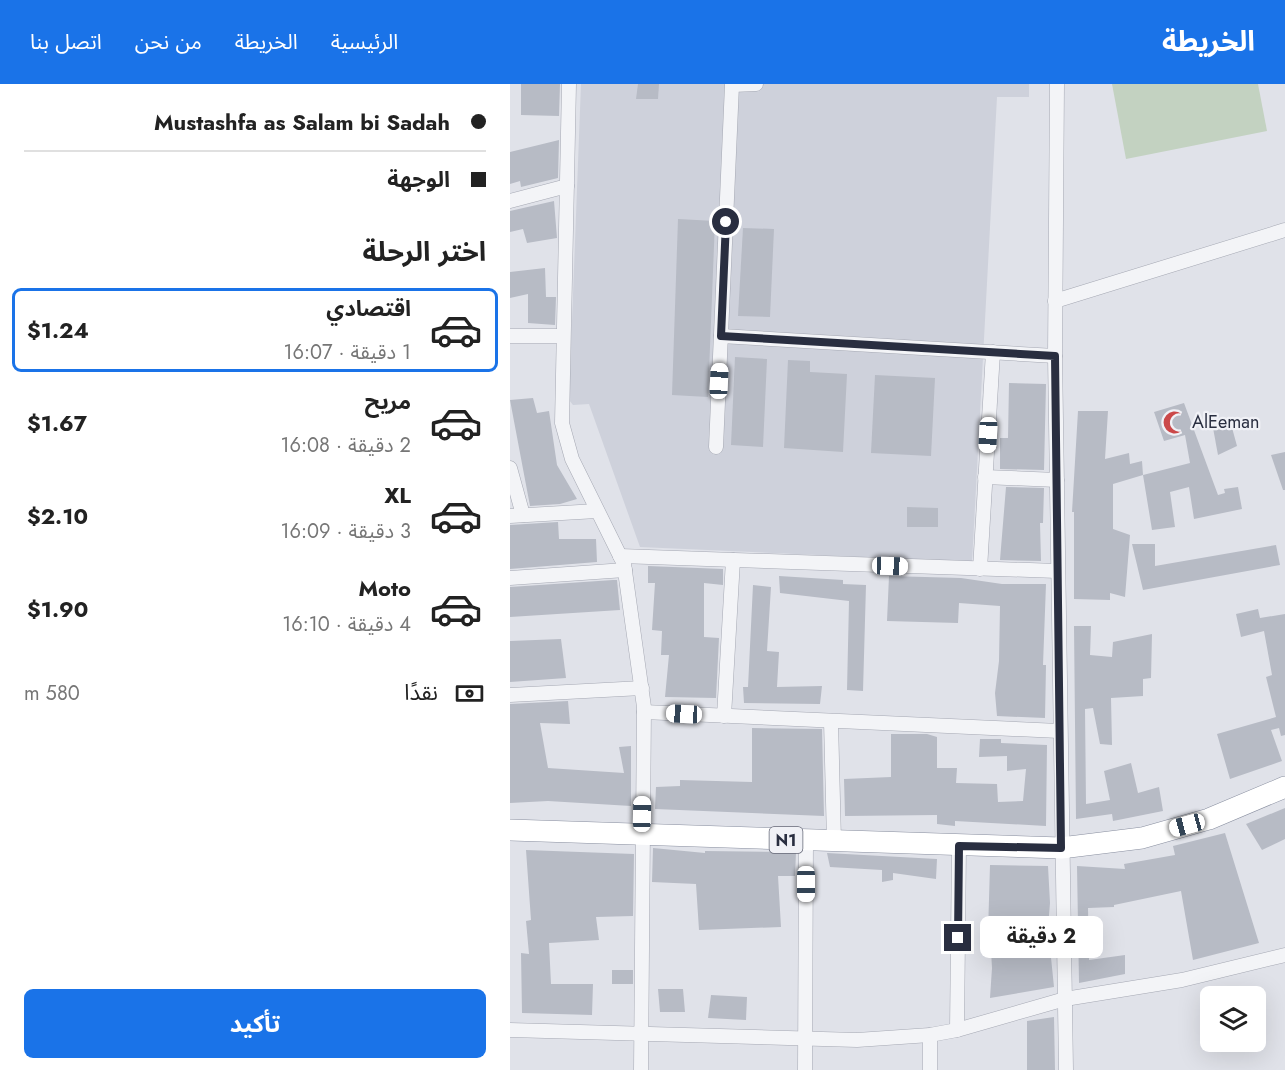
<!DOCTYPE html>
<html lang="ar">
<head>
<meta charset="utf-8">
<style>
	body { margin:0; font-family:Jost,"Noto Sans Arabic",sans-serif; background:#f2f2f2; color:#222; direction:rtl; height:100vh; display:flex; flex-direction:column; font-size:22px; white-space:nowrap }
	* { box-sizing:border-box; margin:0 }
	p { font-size:20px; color:#767676 }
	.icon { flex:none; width:33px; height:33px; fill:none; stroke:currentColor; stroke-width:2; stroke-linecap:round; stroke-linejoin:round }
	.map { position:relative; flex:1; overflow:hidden; direction:ltr }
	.side { display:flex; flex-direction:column; background:#fff; width:510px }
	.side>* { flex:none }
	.hud { display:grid; align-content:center; height:132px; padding:0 24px; background:#fff }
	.fabs { position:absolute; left:690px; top:902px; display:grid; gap:12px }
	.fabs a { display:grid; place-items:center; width:66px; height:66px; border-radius:9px; background:#fff; box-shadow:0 6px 24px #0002; font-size:30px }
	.end { position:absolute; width:27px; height:27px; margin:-14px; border:8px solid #292e40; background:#fff; box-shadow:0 0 0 3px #fff }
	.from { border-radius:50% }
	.bubble { position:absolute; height:42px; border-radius:9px; background:#fff; box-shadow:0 6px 24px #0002; font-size:20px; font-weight:700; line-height:42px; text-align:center; direction:rtl }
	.car { position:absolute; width:18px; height:36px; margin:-18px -9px; border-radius:8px; box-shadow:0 0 4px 2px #0007; background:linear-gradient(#fff 24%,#345 0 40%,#fff 0 76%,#345 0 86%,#fff 0) }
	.hud b { display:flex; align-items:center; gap:21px; height:57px; font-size:22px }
	.hud b+b { border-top:2px solid #e0e0e0 }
	.hud i { width:15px; height:15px; background:#222 }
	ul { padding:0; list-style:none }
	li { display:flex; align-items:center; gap:18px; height:84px; margin:0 12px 9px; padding:0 12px; border:3px solid transparent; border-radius:9px }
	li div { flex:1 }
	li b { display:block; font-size:22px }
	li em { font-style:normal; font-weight:700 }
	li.on { border-color:#1a73e8 }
	li>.icon { width:54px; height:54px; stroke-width:1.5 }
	h2 { padding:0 24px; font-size:27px; line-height:72px }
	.pay { display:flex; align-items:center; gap:15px; height:66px; padding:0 24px; font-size:22px }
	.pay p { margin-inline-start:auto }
	.action { display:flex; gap:12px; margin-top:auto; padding:12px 24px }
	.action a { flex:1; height:69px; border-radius:9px; background:#1a73e8; color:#fff; font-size:24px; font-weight:700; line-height:69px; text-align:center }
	header { display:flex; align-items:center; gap:36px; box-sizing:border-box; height:84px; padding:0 30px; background:#1a73e8; color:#fff }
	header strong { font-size:28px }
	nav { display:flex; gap:33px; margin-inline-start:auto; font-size:21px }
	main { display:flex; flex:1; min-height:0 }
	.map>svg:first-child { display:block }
	.built { fill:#ced1db }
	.green { fill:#c3d2c1 }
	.building { fill:#b7bbc5 }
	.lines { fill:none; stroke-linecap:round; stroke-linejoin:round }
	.minor-casing { stroke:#a5a8b3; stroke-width:15 }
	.highway-casing { stroke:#888e9f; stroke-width:22 }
	.minor { stroke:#f3f4f7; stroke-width:14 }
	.highway { stroke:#fff; stroke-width:21 }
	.route { stroke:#292e40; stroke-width:8 }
	.labels { text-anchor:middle; stroke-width:4.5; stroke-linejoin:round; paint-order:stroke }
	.shield { fill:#f0f1f6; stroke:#656877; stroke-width:1.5 }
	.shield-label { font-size:16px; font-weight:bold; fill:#292e40 }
	.poi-label { font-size:18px; fill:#292e40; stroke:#f0f1f6; text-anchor:start }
</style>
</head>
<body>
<header>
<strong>الخريطة</strong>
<nav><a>الرئيسية</a><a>الخريطة</a><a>من نحن</a><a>اتصل بنا</a></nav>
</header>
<main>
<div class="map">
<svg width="775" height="986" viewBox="0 0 775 986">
	<rect width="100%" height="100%" fill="#e0e2e9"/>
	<!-- built -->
	<polygon class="built" points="71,0 519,0 519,13 487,13 462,478 130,463 79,320 63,321 59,316"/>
	<!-- green -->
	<polygon class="green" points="602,0 748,0 757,47 616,75"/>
	<!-- building -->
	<g class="building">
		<polygon points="11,0 50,0 49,32 11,31"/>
		<polygon points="128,0 149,0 148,15 126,15"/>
		<polygon points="49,56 48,94 11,103 10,97 0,100 0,68"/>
		<polygon points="44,117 47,154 17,159 13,145 0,148 0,127"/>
		<polygon points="168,135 205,137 198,313 162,311"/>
		<polygon points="233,144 264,145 260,233 228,232"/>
		<polygon points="35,184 36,213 46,213 45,241 18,239 18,210 0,214 0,188"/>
		<polygon points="225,273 257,275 253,363 221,361"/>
		<polygon points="278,276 300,277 300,288 337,290 333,368 274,364"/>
		<polygon points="365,291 425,294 421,372 361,369"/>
		<polygon points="499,299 536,300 534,386 490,385 490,354 498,354"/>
		<polygon points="23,314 27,329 39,327 47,381 67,415 50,420 20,422 0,316"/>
		<polygon points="674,319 708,411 715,409 714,405 728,403 732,425 684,435 679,403 660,408 665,443 642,446 633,391 680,379 675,351 654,357 644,328"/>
		<polygon points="568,327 598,327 595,375 619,369 620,380 632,377 633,391 603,400 603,445 620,451 615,513 600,509 600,516 564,515 564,428 562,428"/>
		<polygon points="721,340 727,362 708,371 703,344"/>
		<polygon points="775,368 775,406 773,406 761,371"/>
		<polygon points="496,403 534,404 533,439 530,439 531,477 490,476"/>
		<polygon points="397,423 428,424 428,443 397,443"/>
		<polygon points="48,438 49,455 86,455 87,478 0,485 0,441"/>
		<polygon points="622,460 645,460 645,482 766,461 770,481 633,506"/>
		<polygon points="138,482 213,485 213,501 194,499 194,553 209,554 206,614 155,613 159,571 151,571 152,547 142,546 145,499 138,499"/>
		<polygon points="269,492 333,496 333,500 356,501 353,607 337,606 339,517 270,509"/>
		<polygon points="379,492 451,494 492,500 536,500 533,581 536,581 535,634 487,632 485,609 489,577 490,522 449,519 448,539 377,537"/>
		<polygon points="103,496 107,496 110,526 0,533 0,503"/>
		<polygon points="243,501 261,503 257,567 269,568 267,603 312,602 310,620 234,619 233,603 238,603"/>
		<polygon points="748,525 750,534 775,530 775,651 771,652 769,644 761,646 772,677 720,695 707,650 766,633 756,593 762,591 754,547 731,553 726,530"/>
		<polygon points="564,542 581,542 580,571 602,573 603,558 642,550 641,594 633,595 633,612 601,614 602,661 590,660 583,624 575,625 576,720 600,716 594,687 621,679 628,709 649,703 653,727 603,737 602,730 566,735"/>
		<polygon points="51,555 56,594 0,598 0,557"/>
		<polygon points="58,617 60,640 30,639 38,684 114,689 109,663 121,662 121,722 38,717 0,719 0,620"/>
		<polygon points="242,644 312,645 314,732 145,725 146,703 170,702 170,696 242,698"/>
		<polygon points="381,650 417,650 427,653 427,684 447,684 446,699 487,700 488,718 513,717 516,685 497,687 497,672 469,673 470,655 491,655 491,659 537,661 536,742 445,737 445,742 427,740 427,731 335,732 334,695 381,693"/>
		<polygon points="775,724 775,755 752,766 736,740"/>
		<polygon points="715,749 749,859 683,876 671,807 604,821 604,823 578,824 579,876 615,871 615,890 569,899 567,782 615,785 614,780 665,771 663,762"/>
		<polygon points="143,764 195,769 195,767 286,768 285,792 268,792 271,843 189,846 186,800 142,798"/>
		<polygon points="16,766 124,770 123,832 86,833 89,856 39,859 41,900 83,900 82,931 12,929 11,869 19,870 16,837 21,836"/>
		<polygon points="317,769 427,775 426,795 383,789 383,796 372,798 372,786 320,783"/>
		<polygon points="480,781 538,782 540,819 537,855 539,854 544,903 480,914 482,884 480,849 478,849"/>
		<rect x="102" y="886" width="21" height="14"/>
		<polygon points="148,905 173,905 175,928 150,928"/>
		<polygon points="201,911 237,913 236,936 198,934"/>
		<polygon points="544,933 545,986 517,986 517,937"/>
	</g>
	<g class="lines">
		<defs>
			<g id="minor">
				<polyline points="59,0 52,339 62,375 114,480 134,623 131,986"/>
				<polyline points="547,0 545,272 556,986"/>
				<polyline points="0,117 57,102"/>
				<polyline points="545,217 775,146"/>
				<polyline points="0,252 52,252"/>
				<polyline points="211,252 545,272"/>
				<polyline points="206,363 222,1 246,0"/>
				<polyline points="0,384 13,431"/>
				<polyline points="475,393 547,396"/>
				<polyline points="0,432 87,427"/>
				<polyline points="110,472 547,487"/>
				<polyline points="470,485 483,268"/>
				<polyline points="0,494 115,486"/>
				<polyline points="0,611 132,604"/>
				<polyline points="134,628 549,647"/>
				<polyline points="214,632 223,476"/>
				<polyline points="321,637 324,757"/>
				<polyline points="0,946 347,956 420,951 447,946 555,915 672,896 775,871"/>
				<polyline points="447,946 449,762"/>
				<polyline points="420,951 420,986"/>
				<polyline points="295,986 296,756"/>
			</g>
			<polyline id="highway" points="0,746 551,764 632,754 699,735 775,703"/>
		</defs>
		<!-- minor casing -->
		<use href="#minor" class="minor-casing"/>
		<!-- highway casing -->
		<use href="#highway" class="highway-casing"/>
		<!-- minor -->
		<use href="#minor" class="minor"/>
		<!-- highway -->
		<use href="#highway" class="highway"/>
	</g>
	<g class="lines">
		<!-- route -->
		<polyline class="route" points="216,138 211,252 545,272 551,764 449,762 448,854"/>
	</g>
	<!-- icons -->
	<defs>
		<symbol id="mosque-bare" viewBox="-9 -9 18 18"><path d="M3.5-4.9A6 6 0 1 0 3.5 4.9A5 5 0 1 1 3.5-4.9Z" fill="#cb4849" stroke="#f0f1f6" stroke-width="2.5" paint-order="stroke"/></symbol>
	</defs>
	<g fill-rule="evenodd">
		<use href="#mosque-bare" x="648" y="322" width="33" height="33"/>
	</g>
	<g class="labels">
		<!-- shield labels -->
		<rect class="shield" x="259.5" y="743" width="33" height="26" rx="4.5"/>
		<g class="shield-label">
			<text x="276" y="762">N1</text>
		</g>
		<!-- poi labels -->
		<g class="poi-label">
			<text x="682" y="344">AlEeman</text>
		</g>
	</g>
</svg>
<div class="fabs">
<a><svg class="icon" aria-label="layers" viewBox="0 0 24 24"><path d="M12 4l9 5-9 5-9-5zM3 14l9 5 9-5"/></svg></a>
</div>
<i class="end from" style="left:216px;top:138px"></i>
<i class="end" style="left:448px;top:854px"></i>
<div class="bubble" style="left:470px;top:832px;width:123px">2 دقيقة</div>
<i class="car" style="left:209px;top:297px;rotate:3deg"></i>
<i class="car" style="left:478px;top:351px;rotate:183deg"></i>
<i class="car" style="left:380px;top:482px;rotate:92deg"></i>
<i class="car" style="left:174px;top:630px;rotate:273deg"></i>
<i class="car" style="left:132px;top:730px;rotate:1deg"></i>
<i class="car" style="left:677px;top:741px;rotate:255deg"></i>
<i class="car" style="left:296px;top:800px;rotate:180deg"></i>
</div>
<section class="side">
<div class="hud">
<b><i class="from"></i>Mustashfa as Salam bi Sadah</b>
<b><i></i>الوجهة</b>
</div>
<h2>اختر الرحلة</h2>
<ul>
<li class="on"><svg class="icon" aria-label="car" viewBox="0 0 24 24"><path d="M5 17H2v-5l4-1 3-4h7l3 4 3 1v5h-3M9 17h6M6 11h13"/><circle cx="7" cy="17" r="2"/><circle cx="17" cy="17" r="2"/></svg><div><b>اقتصادي</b><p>1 دقيقة · 16:07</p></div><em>$1.24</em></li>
<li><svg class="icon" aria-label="car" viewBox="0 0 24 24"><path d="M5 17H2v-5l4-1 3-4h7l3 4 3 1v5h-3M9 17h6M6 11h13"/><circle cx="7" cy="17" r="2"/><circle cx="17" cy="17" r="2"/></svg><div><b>مريح</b><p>2 دقيقة · 16:08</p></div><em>$1.67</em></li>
<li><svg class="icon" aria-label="car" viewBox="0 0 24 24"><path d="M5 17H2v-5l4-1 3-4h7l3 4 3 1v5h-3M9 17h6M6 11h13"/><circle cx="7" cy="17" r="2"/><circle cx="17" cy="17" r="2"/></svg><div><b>XL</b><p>3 دقيقة · 16:09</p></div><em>$2.10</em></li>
<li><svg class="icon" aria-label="car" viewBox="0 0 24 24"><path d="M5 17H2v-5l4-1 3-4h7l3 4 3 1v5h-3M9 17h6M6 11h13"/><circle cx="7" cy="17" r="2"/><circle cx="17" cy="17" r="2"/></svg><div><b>Moto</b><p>4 دقيقة · 16:10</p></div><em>$1.90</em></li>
</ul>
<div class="pay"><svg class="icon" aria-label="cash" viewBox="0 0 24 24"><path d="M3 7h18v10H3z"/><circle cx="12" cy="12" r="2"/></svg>نقدًا<p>580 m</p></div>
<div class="action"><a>تأكيد</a></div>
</section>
</main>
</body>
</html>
